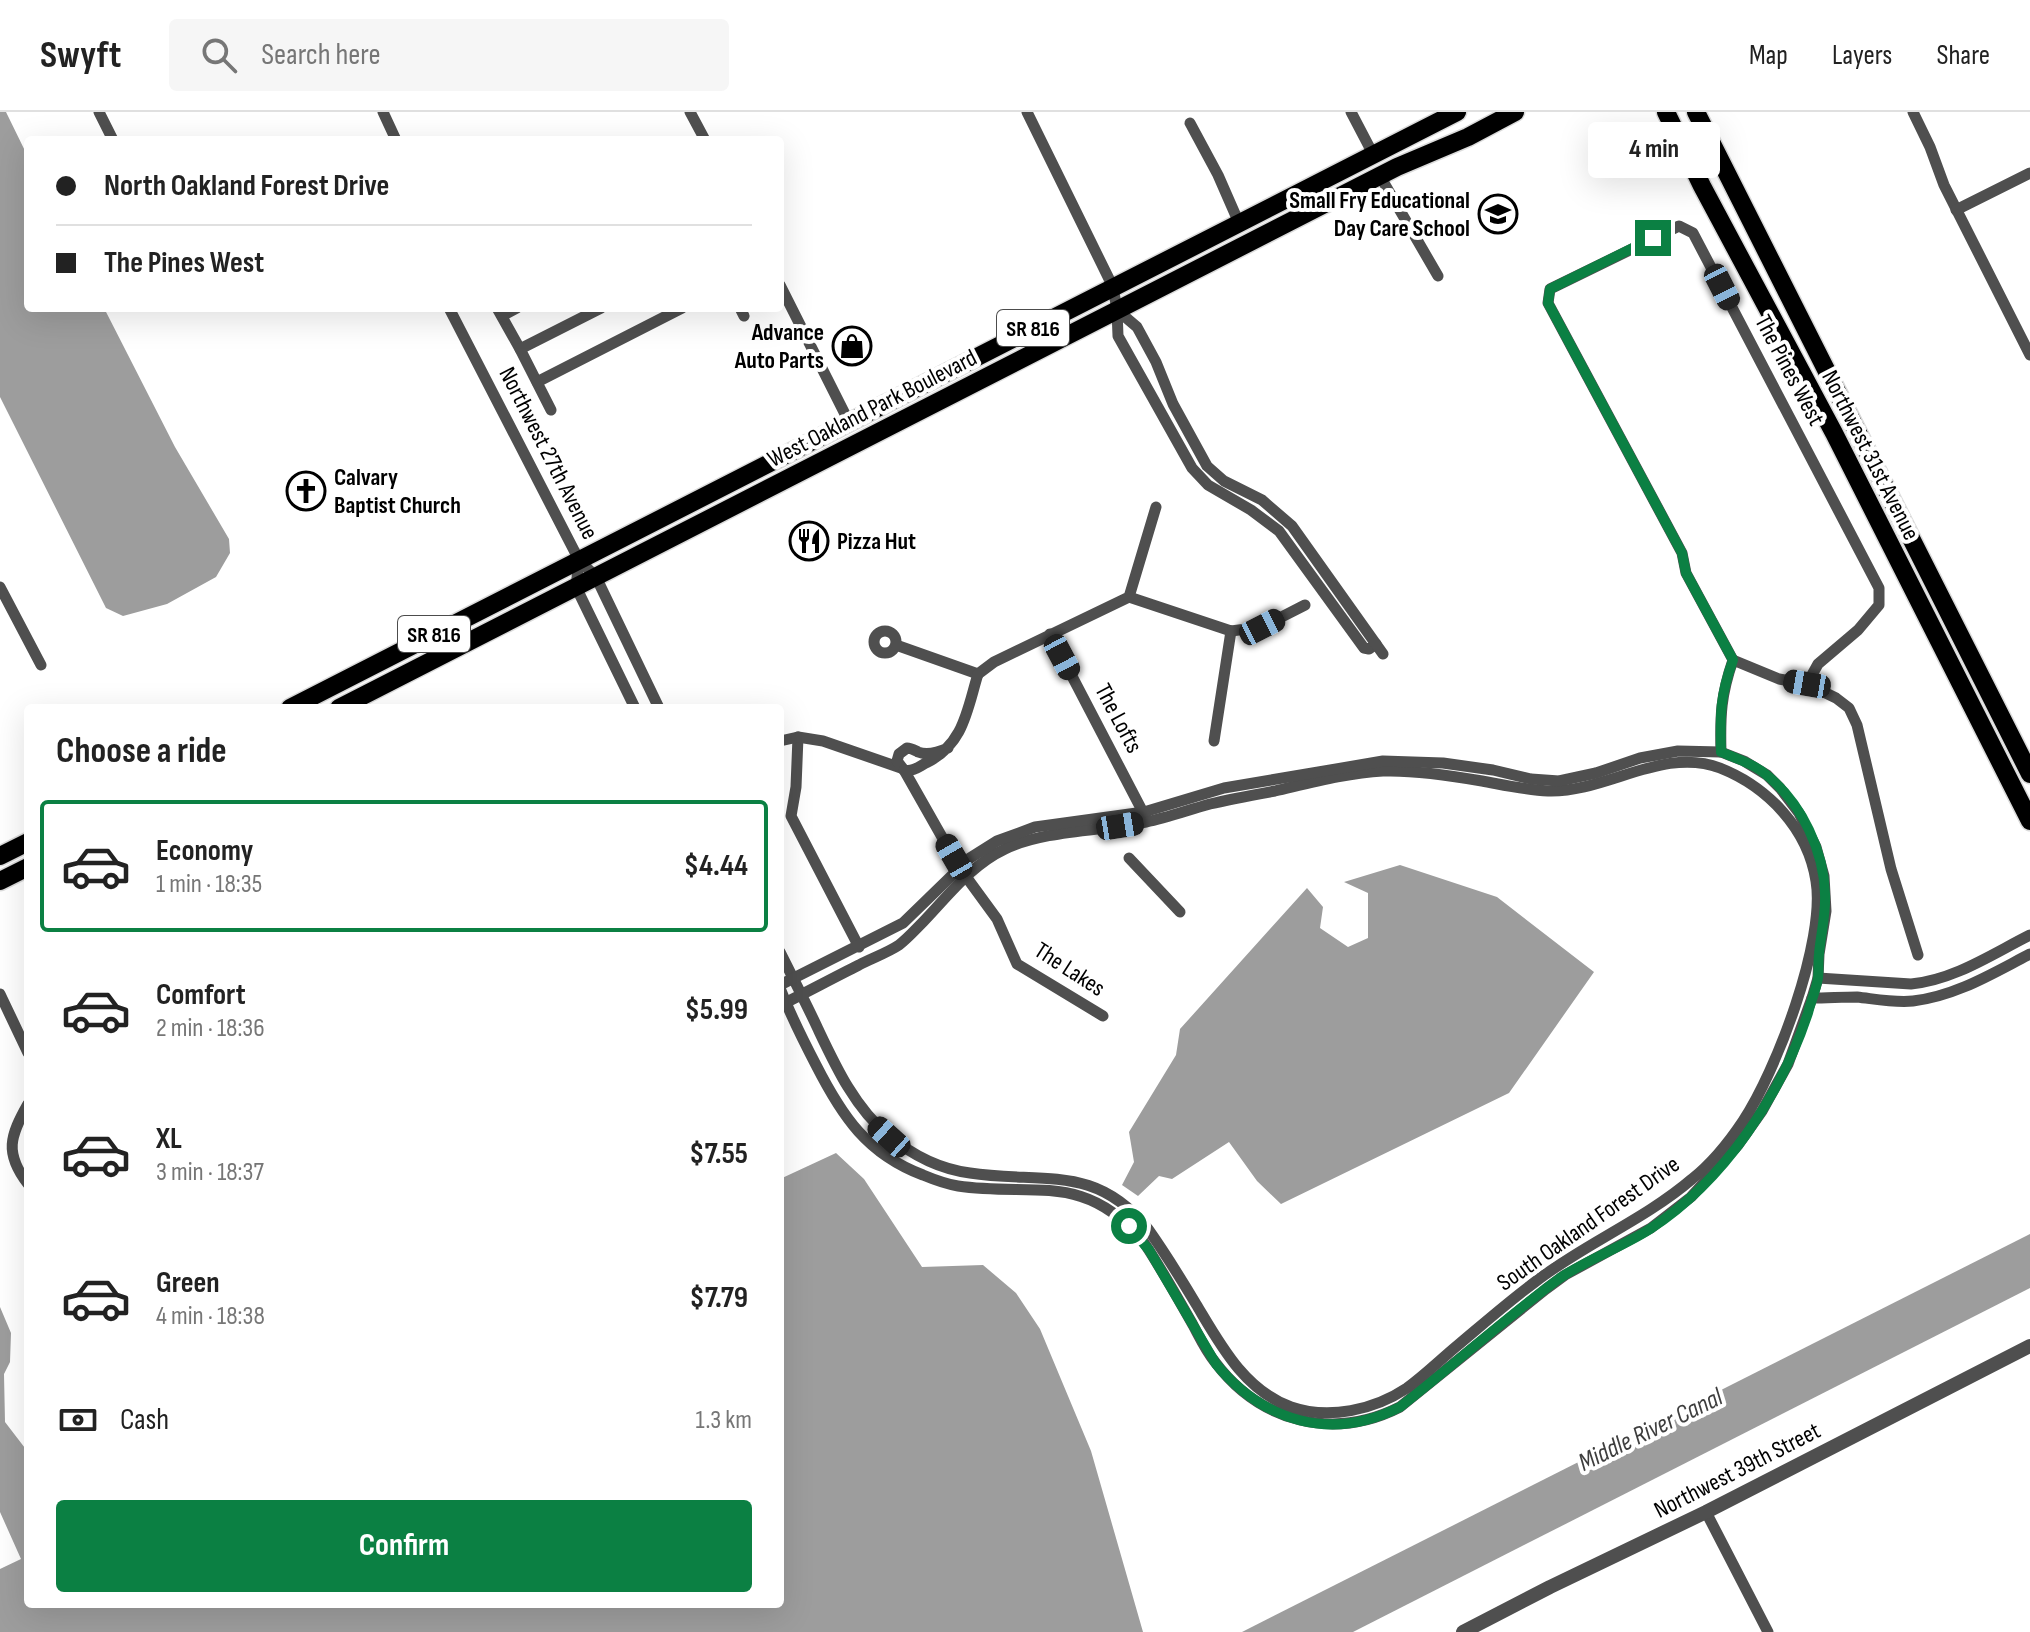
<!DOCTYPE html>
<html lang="en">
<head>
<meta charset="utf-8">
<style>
	body { margin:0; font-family:"Sofia Sans Condensed",sans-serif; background:#f6f6f6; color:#222; height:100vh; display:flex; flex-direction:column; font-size:30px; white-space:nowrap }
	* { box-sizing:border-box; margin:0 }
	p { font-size:26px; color:#767676 }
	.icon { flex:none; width:44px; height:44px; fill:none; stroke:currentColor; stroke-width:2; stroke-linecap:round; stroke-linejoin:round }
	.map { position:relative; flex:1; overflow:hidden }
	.panel { position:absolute; left:24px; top:592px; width:760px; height:904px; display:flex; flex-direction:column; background:#fff; border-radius:8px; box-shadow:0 8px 32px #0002 }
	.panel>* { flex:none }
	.banner { position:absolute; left:24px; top:24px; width:760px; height:176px; border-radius:8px; box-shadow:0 8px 32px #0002; display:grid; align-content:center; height:176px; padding:0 32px; background:#fff }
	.end { position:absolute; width:36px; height:36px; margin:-18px; border:10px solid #0b8043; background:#fff; box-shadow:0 0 0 4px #fff }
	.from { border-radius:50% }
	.bubble { position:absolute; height:56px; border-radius:8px; background:#fff; box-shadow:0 8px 32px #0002; font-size:26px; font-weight:700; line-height:56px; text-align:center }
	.car { position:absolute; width:24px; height:48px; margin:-24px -12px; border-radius:10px; box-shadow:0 0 6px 2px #0007; background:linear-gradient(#222 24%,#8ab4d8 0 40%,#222 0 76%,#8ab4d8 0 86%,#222 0) }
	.banner b { display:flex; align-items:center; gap:28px; height:76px; font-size:30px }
	.banner b+b { border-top:2px solid #e0e0e0 }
	.banner i { width:20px; height:20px; background:#222 }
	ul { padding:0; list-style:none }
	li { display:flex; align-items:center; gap:24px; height:132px; margin:0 16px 12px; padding:0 16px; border:4px solid transparent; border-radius:8px }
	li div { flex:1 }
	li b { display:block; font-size:30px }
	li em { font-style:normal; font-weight:700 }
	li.active { border-color:#0b8043 }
	li>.icon { width:72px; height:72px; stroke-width:1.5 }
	h2 { padding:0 32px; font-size:36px; line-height:96px }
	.pay { display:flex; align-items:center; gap:20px; height:88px; padding:0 32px; font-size:30px }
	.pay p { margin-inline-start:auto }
	.action { display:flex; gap:16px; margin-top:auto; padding:16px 32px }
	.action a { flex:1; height:92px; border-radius:8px; background:#0b8043; color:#fff; font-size:32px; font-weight:700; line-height:92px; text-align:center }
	header { display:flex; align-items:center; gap:48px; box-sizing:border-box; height:112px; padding:0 40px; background:#fff; border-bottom:2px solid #e0e0e0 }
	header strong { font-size:38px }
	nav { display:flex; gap:44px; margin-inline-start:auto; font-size:28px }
	.search { width:560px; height:72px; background:#f6f6f6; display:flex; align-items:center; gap:20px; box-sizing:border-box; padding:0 28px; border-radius:8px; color:#767676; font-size:30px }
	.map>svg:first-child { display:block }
	.water { fill:#9d9d9d }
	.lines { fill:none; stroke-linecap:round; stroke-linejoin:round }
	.primary-casing { stroke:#dbdbdb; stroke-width:21 }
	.minor { stroke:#4f4f4f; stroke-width:11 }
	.tertiary { stroke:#4f4f4f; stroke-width:14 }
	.primary { stroke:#000; stroke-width:18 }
	.route { stroke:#0b8043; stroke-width:10 }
	.labels { text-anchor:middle; stroke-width:8; stroke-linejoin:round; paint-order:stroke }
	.shield { fill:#fff; stroke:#4c4c4c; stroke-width:2 }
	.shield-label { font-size:22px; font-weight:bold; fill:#000 }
	.poi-label { font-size:24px; font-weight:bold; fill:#000; stroke:#fff; text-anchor:end }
	.street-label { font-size:24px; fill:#000; stroke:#fff }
	.water-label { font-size:26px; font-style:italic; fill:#3e3e3e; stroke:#fff }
</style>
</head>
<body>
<header>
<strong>Swyft</strong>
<div class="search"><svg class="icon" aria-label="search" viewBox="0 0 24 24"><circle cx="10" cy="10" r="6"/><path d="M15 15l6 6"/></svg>Search here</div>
<nav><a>Map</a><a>Layers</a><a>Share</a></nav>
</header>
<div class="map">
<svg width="2030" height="1520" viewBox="0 0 2030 1520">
	<rect width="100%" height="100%" fill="#fff"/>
	<!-- water -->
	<g class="water">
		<polygon points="0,0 6,0 28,45 28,196 104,196 175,335 229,427 230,441 216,465 167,492 123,504 106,496 0,285"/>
		<polygon points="1400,753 1497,785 1594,860 1509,981 1281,1092 1257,1069 1229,1030 1172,1067 1159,1064 1138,1084 1122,1073 1134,1050 1129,1020 1176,943 1180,917 1307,776 1323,795 1320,816 1348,835 1368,826 1368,781 1344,770"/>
		<polygon points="836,1041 864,1067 922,1155 983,1153 1016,1181 1040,1217 1091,1339 1143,1520 0,1520 0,1457 21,1447 0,1400 0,1195 11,1221 10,1250 4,1262 5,1310 28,1340 28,1492 780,1492 780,1067"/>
		<polygon points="2030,1122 2030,1176 1353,1520 1242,1520"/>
	</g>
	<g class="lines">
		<defs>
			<g id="primary">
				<polyline points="1666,0 1702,74 1834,321 2030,709"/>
				<polyline points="1696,0 2030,662"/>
				<polyline points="290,596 1457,0"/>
				<polyline points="339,596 1397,55 1468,25 1515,0"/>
				<polyline points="0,744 28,730"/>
				<polyline points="0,769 28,755"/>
			</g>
		</defs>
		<!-- primary casing -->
		<use href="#primary" class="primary-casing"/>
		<!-- minor -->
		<g class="minor">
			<polyline points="99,0 113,28"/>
			<polyline points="383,0 396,28"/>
			<polyline points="690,0 705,28"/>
			<polyline points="1027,0 1113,175 1117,198 1118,224 1192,356 1208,373 1251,398 1279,419 1364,536 1369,537 1376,532"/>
			<polyline points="1351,0 1373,42"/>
			<polyline points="1913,0 1930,35 1944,73 2030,243"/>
			<polyline points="1190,11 1218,63 1239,111"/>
			<polyline points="1380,64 1438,164"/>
			<polyline points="1956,98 2030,61"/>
			<polyline points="780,173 849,310"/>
			<polyline points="449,196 579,448 576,475 635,596"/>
			<polyline points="497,196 520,237 551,298"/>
			<polyline points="740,196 744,204"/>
			<polyline points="1117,198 1137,215 1156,250 1173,292 1207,354 1224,369 1262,388 1292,414 1383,542"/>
			<polyline points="502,204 517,196"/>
			<polyline points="520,237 601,196"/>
			<polyline points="537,270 682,196"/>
			<polyline points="579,448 596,465 659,596"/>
			<polyline points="0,475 41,553"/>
			<polyline points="1129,485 1231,519 1262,515 1305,493"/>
			<circle cx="885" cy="530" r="11"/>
			<polyline points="1050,522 1146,706"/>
			<polyline points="896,533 978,562"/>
			<polyline points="1733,548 1686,461 1682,441 1548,191 1550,177 1679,114 1693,121 1879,476 1879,493 1858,518 1818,552 1807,572"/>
			<polyline points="978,562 994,550 1129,485 1156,395"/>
			<polyline points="798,625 796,675 791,704 859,835"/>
			<polyline points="780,629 798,625 823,629 901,656"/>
			<polyline points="1214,629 1231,519"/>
			<path d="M948,636c-9,4 -20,8 -30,4 -4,-2 -7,-4 -11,-4l-8,6 -2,7 7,9c10,2 15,-4 24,-8 36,-19 39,-52 50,-88"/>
			<path d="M1721,640c-1,-37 0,-57 12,-92l46,19 28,5 29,14 13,10 8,17 34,144 27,86"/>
			<polyline points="904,658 959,755 997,807 1017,852 1103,904"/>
			<polyline points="1129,746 1180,800"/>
			<path d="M780,840c13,26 26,51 38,77 18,38 37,79 70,106 24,20 51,34 82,38 72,11 125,-10 178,56 17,24 33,50 48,75 24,40 48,86 95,103 38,13 83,3 116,-19 18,-13 34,-29 51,-43 25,-21 50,-43 77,-63 49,-38 109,-62 157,-103 19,-15 37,-37 51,-58 33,-49 83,-181 73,-240 -8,-52 -48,-94 -96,-113 -57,-22 -114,25 -172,23 -22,-1 -44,-6 -66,-10 -28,-5 -70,-11 -99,-10 -36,2 -73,12 -108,20 -22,4 -44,8 -65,13 -22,6 -43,14 -64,18 -44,9 -101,8 -141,27 -34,16 -57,47 -82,73 -8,8 -15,16 -24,23 -12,8 -27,13 -40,20 -26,13 -52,27 -78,40"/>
			<path d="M1818,866l93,6c43,-4 81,-30 119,-49"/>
			<path d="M780,873l123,-62 67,-65 27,-17 38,-14 109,-15 80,-24 159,-27 60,2 50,7 38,9 28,2 37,-8 44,-15 38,-7 43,1 23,9 23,14 13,13 19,25 17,34 8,29 2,35 -7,43 -1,24 -6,20 -24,66 -26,47 -24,34 -47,52 -40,31 -86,47 -19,14 -146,118c-67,34 -140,15 -185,-45 -9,-11 -15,-24 -22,-37 -16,-28 -32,-57 -50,-84 -59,-70 -109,-44 -185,-55 -12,-2 -23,-6 -35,-11 -56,-21 -81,-59 -107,-110 -13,-25 -26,-51 -36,-77"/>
			<polyline points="0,882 28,941"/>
			<path d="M1812,886c15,0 30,-1 45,-1 18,2 38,6 56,4 43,-5 80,-28 117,-47"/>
			<path d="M28,992c-18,32 -24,49 0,80"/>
			<polyline points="1706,1400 1768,1520"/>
		</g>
		<!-- tertiary -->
		<polyline class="tertiary" points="1463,1520 1550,1475 1706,1400 2030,1234"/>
		<!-- primary -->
		<use href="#primary" class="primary"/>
	</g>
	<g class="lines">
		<!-- route -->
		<path class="route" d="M1129,1114l20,24 67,114c48,58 115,78 184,43 54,-42 105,-89 160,-129 28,-19 62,-31 90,-49 74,-48 131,-134 158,-216 3,-12 8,-23 10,-35 1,-8 0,-16 1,-24 2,-21 7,-40 6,-60 -1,-43 -23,-89 -56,-117 -13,-12 -31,-18 -48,-25 -1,-38 -1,-56 12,-92l-47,-87 -4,-20 -134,-250 2,-14 103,-51"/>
	</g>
	<!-- icons -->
	<defs>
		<symbol id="school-ring" viewBox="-11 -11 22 22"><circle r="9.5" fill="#fff" stroke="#000" stroke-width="1.5"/><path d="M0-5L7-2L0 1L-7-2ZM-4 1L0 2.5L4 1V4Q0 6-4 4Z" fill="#000"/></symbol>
		<symbol id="shop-ring" viewBox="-11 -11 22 22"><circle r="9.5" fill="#fff" stroke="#000" stroke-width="1.5"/><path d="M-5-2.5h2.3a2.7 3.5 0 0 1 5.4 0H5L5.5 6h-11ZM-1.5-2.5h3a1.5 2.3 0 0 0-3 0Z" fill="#000"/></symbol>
		<symbol id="church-ring" viewBox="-11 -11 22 22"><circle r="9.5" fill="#fff" stroke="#000" stroke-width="1.5"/><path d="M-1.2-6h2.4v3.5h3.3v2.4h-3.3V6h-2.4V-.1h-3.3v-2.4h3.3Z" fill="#000"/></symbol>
		<symbol id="restaurant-ring" viewBox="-11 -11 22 22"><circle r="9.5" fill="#fff" stroke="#000" stroke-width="1.5"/><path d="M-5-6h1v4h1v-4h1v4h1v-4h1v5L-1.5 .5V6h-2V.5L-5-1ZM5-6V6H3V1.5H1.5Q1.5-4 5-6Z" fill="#000"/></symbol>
	</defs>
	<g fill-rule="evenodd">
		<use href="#school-ring" x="1476" y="80" width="44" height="44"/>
		<use href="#shop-ring" x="830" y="212" width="44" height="44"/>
		<use href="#church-ring" x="284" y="357" width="44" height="44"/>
		<use href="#restaurant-ring" x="787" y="407" width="44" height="44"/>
	</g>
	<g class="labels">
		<!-- shield labels -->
		<g class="shield">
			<rect x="997" y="198" width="72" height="36" rx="6"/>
			<rect x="398" y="504" width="72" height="36" rx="6"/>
		</g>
		<g class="shield-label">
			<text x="1033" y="224">SR 816</text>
			<text x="434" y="530">SR 816</text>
		</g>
		<!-- poi labels -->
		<g class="poi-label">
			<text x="1470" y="96">Small Fry Educational<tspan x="1470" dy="28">Day Care School</tspan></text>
			<text x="824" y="228">Advance<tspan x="824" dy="28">Auto Parts</tspan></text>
			<text x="334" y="373" text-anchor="start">Calvary<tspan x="334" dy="28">Baptist Church</tspan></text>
			<text x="837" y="437" text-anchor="start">Pizza Hut</text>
		</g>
		<!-- street labels -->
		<g class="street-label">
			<text transform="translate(1790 258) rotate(62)" y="8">The Pines West</text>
			<text transform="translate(872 296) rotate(-27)" y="8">West Oakland Park Boulevard</text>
			<text transform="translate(549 341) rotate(63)" y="8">Northwest 27th Avenue</text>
			<text transform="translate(1871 343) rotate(63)" y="8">Northwest 31st Avenue</text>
			<text transform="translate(1119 606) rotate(62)" y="8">The Lofts</text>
			<text transform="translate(1070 857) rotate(33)" y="8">The Lakes</text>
			<text transform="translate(1588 1111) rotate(-35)" y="8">South Oakland Forest Drive</text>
			<text transform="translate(1737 1358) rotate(-27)" y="8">Northwest 39th Street</text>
		</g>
		<!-- water labels -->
		<g class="water-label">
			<text transform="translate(1650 1317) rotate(-26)" y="9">Middle River Canal</text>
		</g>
	</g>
</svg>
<i class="end from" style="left:1129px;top:1114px"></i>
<i class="end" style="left:1653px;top:126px"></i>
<div class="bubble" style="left:1588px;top:10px;width:132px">4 min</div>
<i class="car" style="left:1722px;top:175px;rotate:153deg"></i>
<i class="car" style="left:1262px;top:515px;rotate:63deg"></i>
<i class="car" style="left:1062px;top:545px;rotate:152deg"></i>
<i class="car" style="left:1807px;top:572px;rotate:280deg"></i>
<i class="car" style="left:1120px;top:714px;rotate:81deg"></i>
<i class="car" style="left:954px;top:745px;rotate:330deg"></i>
<i class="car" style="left:889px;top:1025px;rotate:312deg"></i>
<div class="banner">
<b><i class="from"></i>North Oakland Forest Drive</b>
<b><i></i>The Pines West</b>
</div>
<section class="panel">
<h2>Choose a ride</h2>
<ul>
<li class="active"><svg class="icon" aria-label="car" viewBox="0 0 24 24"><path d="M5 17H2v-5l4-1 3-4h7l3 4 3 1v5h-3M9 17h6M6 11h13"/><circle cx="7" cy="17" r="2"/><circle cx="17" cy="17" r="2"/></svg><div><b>Economy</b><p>1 min · 18:35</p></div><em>$4.44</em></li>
<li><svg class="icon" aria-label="car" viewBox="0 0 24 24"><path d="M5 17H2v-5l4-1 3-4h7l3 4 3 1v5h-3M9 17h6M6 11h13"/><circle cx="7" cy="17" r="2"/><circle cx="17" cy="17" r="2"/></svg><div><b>Comfort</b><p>2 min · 18:36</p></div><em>$5.99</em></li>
<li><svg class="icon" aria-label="car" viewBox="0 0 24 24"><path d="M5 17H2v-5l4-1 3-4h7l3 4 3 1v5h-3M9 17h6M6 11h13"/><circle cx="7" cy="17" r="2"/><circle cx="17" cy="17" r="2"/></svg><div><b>XL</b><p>3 min · 18:37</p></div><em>$7.55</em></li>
<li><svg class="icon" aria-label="car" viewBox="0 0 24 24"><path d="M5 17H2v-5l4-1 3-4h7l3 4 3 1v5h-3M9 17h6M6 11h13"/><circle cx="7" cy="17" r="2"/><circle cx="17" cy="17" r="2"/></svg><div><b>Green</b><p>4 min · 18:38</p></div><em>$7.79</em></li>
</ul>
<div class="pay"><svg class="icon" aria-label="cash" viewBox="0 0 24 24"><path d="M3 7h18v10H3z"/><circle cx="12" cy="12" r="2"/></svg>Cash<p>1.3 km</p></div>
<div class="action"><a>Confirm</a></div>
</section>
</div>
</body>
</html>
